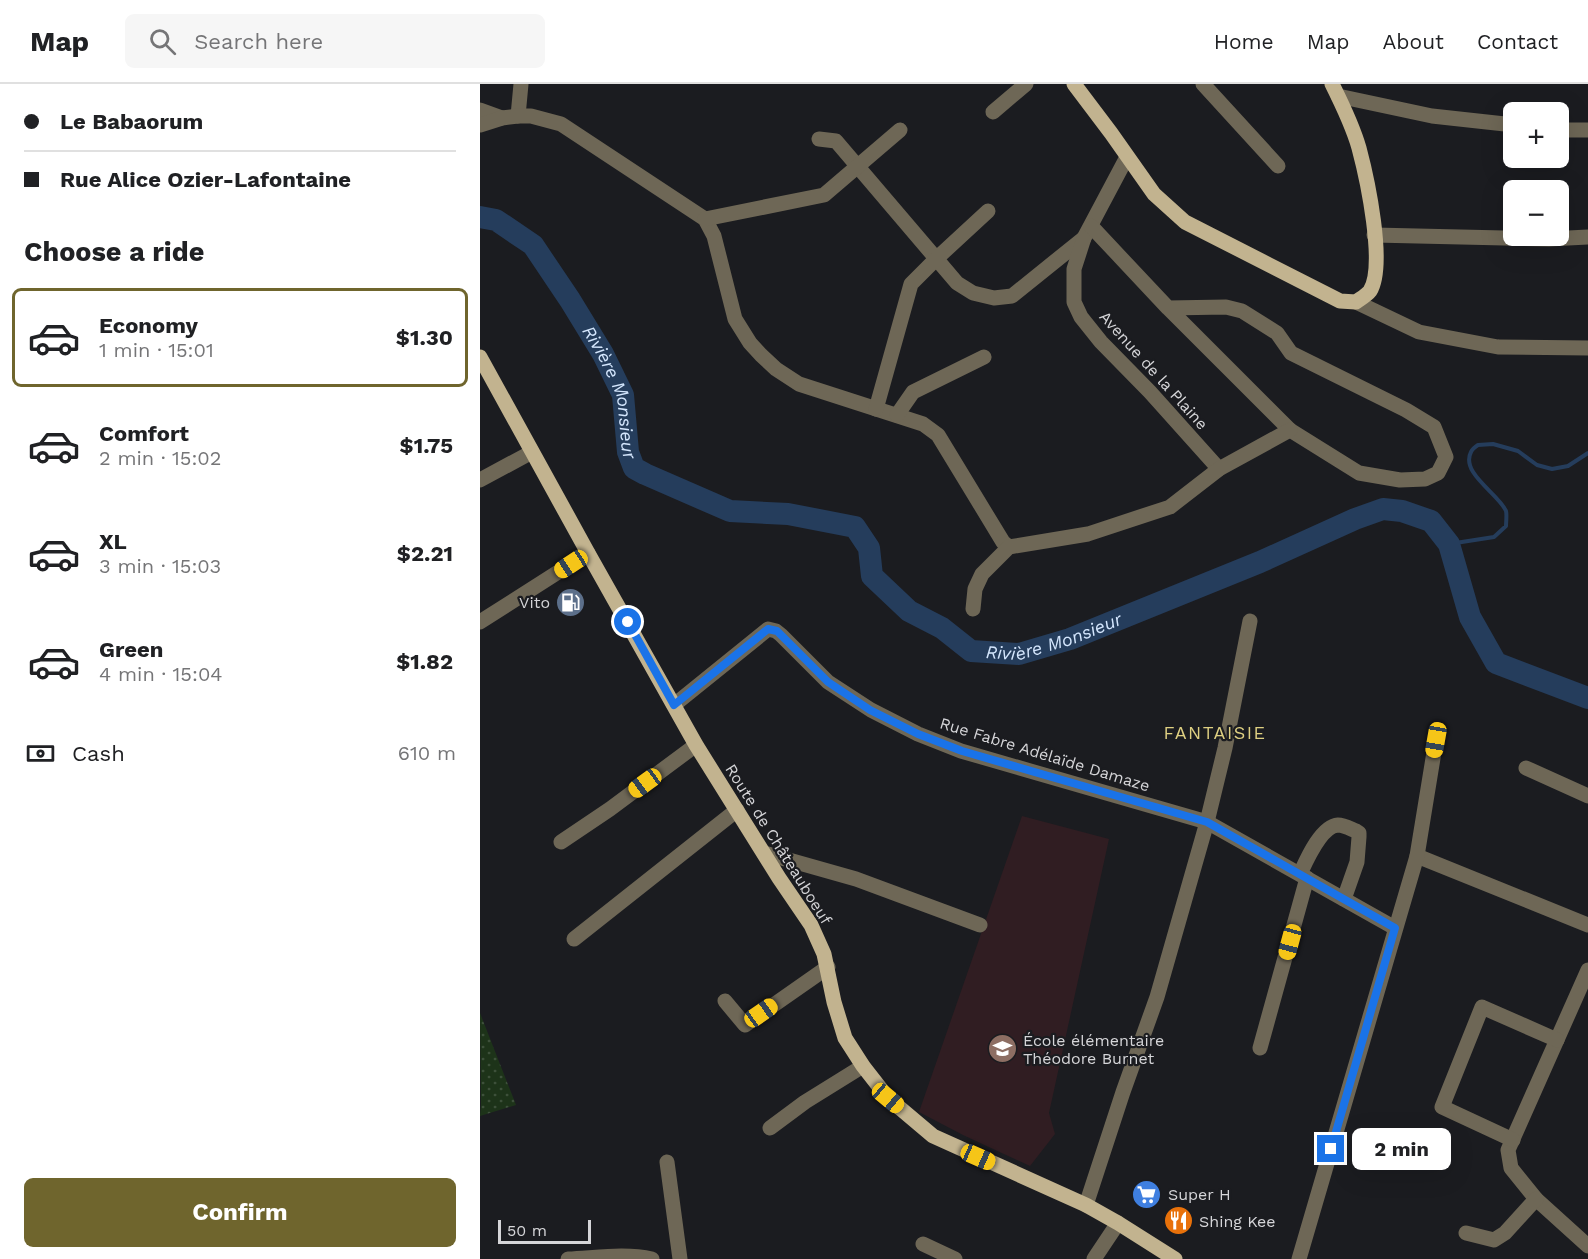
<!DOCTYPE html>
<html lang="en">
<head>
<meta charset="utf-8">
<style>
	body { margin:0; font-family:"Work Sans",sans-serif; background:#f6f6f6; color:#202124; height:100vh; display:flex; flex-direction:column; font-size:22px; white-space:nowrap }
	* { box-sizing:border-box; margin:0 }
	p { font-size:20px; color:#757577 }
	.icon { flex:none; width:33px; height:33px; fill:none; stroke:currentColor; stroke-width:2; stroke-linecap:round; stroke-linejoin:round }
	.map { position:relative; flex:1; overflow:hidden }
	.drawer { display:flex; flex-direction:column; background:#fff; width:480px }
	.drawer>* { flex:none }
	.hud { display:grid; align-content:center; height:132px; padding:0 24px; background:#fff }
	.buttons { position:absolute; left:1023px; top:18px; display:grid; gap:12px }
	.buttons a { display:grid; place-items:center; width:66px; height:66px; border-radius:9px; background:#fff; box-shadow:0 6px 24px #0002; font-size:30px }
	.scale { position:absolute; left:18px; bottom:15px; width:93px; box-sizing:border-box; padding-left:6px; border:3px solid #d5d5d8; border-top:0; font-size:16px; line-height:21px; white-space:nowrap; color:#d5d5d8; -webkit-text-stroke:4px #1b1c20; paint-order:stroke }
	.end { position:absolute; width:27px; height:27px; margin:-14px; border:8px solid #1a73e8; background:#fff; box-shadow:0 0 0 3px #fff }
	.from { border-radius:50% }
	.bubble { position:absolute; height:42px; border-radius:9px; background:#fff; box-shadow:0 6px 24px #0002; font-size:20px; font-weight:700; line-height:42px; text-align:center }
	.car { position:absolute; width:18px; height:36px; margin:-18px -9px; border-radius:8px; box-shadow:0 0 4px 2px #0007; background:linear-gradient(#f5c518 24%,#345 0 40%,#f5c518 0 76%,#345 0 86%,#f5c518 0) }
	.hud b { display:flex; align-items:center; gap:21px; height:57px; font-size:22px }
	.hud b+b { border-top:2px solid #e0e0e0 }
	.hud i { width:15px; height:15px; background:#202124 }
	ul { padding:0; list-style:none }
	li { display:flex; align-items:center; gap:18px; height:99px; margin:0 12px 9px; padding:0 12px; border:3px solid transparent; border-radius:9px }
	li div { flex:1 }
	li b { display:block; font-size:22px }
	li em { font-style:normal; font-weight:700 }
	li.on { border-color:#6f652d }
	li>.icon { width:54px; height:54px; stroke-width:1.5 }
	h2 { padding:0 24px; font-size:27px; line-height:72px }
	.pay { display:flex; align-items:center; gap:15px; height:66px; padding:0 24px; font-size:22px }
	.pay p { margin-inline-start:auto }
	.button { display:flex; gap:12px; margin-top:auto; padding:12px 24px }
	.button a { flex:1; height:69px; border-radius:9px; background:#6f652d; color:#fff; font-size:24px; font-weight:700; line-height:69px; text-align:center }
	header { display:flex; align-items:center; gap:36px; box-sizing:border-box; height:84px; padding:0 30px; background:#fff; border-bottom:2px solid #e0e0e0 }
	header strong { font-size:28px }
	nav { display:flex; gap:33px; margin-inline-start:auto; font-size:21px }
	.search { width:420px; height:54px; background:#f6f6f6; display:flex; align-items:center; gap:15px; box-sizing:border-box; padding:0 21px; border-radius:9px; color:#757577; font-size:22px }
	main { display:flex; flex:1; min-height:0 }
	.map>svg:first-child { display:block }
	.education { fill:#301d22 }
	.grass { fill:url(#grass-dots) }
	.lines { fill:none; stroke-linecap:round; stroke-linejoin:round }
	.stream { stroke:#253d5c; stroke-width:4 }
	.river { stroke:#253d5c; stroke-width:22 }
	.minor { stroke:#6e6756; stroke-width:15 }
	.major { stroke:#c2b38f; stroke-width:15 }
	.route { stroke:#1a73e8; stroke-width:8 }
	.labels { text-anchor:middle; stroke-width:4.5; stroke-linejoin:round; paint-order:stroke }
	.street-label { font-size:16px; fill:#d5d5d8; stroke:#1b1c20 }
	.poi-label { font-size:16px; fill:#d5d5d8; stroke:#1b1c20; text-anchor:start }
	.water-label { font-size:18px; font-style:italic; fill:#d4e6fd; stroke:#1b1c20 }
	.neighbourhood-label { font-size:18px; letter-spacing:1.5px; fill:#dfd082; stroke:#1b1c20 }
</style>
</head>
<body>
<header>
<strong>Map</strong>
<div class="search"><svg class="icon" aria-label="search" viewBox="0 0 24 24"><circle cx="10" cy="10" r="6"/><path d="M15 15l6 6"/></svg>Search here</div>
<nav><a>Home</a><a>Map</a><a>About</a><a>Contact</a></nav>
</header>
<main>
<section class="drawer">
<div class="hud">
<b><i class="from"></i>Le Babaorum</b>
<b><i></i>Rue Alice Ozier-Lafontaine</b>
</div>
<h2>Choose a ride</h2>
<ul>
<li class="on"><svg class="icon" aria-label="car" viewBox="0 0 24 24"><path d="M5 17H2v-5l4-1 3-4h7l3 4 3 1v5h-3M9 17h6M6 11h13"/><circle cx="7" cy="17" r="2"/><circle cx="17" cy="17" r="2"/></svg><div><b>Economy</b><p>1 min · 15:01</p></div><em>$1.30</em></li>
<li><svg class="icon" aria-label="car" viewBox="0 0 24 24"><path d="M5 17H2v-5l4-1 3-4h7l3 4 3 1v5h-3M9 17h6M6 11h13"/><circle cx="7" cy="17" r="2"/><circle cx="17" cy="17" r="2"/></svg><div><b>Comfort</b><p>2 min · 15:02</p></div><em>$1.75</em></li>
<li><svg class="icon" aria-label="car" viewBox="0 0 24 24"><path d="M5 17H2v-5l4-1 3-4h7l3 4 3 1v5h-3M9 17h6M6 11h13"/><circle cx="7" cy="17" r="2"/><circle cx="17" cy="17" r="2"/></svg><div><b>XL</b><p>3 min · 15:03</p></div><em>$2.21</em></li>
<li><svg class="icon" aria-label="car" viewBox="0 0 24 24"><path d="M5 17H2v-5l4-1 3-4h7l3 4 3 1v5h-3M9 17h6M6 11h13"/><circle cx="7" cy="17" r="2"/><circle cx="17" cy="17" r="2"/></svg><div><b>Green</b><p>4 min · 15:04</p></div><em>$1.82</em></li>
</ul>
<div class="pay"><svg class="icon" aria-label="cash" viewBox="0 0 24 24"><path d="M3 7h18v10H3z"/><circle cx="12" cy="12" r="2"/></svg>Cash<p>610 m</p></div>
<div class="button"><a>Confirm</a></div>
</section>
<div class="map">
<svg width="1108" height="1175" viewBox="0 0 1108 1175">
	<defs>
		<pattern id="grass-dots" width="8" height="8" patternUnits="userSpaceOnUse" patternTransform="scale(1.5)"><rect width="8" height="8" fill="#1d3319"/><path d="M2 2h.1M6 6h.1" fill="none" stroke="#3d503a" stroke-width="1.8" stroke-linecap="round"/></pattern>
	</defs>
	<rect width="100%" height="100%" fill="#1b1c20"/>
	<!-- education -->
	<polygon class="education" points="542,732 629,755 569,1029 575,1050 550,1082 483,1051 439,1028"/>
	<!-- grass -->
	<polygon class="grass" points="0,929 36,1021 0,1032 1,1021"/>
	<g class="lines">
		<!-- stream -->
		<path class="stream" d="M969,460l45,-7 12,-11c0,-4 1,-11 0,-15 -7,-17 -46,-38 -35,-59 1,-3 4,-5 7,-7l15,-1 25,7 19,14 15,4 16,-3 20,-13"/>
		<!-- river -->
		<path class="river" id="s1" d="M0,133l16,3 37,25 37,55 33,54 20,41 5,57 6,16 11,6 85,37 58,3 67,13 14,21 3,28 37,35 33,17 29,23 48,3 51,-15 190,-77 95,-43 28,-10 19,2 29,10 18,23 21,73 26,46 92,35"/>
		<!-- minor -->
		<g class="minor">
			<polyline points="723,0 798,82"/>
			<polyline points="858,12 952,32 1034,41"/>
			<polyline points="0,26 22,34"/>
			<polyline points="513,28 546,0"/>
			<polyline points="38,32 41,0"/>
			<polyline points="0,41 22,34 38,32 51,32 81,40 225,135 234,152 255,235 270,259 281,271 296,285 319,300 443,340 458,351 523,458 529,463"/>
			<polyline points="1078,46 1108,46"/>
			<polyline points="339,55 356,57 477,199 493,209 514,214 532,212 604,154"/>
			<polyline points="647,73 604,154 594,185 594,218 601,233 621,258 670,308 739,385"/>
			<polyline points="225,135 344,111 420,46"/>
			<polyline points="611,142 688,224 810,346 879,389 920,396 945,395 958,389 966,373 954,343 926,326 811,269 797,249 762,227 746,223 688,224"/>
			<polyline points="894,151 1069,155 1108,153"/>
			<polyline points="876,218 939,248 1018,263 1108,264"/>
			<polyline points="396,325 431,200 456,175 508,127"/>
			<polyline points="417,331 433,308 504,273"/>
			<polyline points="0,396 52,368"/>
			<polyline points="493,525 495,505 502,490 529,463 608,450 690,423 739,385 810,346"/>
			<polyline points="0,538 108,469"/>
			<polyline points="194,621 288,545 296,547 301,551 348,598 391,626 438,650 481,667 727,738 915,844"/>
			<polyline points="1046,684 1108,712"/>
			<polyline points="81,758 130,725 216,661"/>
			<polyline points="284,769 376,795 500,841"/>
			<polyline points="937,772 1108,841"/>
			<path d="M820,790c6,-13 21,-48 38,-49 6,0 13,4 18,6l3,2v4l-2,25 -13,37"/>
			<polyline points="94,855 257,726"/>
			<polyline points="1108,886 1028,1066 1031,1084 1056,1115 1108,1162"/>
			<polyline points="245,917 265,941 348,883"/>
			<polyline points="780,964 827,794"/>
			<polyline points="290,1044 325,1018 383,982"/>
			<polyline points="1033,1056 962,1023 1002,923 1077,956"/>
			<polyline points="187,1078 200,1175"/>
			<polyline points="606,1121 643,1008 677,913 727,738 745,664 770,537"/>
			<polyline points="986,1149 1014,1156 1025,1149 1056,1115"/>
			<polyline points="443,1160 475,1175"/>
			<path d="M88,1175c27,-1 57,-6 84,0"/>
			<polyline points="614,1175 638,1139"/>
			<polyline points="819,1175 937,772 956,656"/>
		</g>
		<!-- major -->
		<g class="major">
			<path d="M594,0l37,49 43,61 31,28 155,79 16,1c4,-3 11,-7 14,-11 16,-26 -3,-113 -11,-143 -6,-21 -17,-44 -27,-64"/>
			<polyline points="0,273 108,469 216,661 299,794 331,841 344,870 354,918 365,954 383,982 408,1014 453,1052 606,1121 638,1139 695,1175"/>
		</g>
	</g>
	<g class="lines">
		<!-- route -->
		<polyline class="route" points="148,538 194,621 288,545 297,547 348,598 390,626 438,650 482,667 727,738 915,844 851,1065"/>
	</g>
	<!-- icons -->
	<defs>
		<symbol id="fuel-disc" viewBox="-11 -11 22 22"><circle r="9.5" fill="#5c6f8a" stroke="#1b1c20"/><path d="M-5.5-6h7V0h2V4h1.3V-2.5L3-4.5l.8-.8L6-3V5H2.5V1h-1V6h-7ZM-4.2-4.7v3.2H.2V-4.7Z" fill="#fff"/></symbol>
		<symbol id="school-disc" viewBox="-11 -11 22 22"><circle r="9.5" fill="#8d6e63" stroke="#1b1c20"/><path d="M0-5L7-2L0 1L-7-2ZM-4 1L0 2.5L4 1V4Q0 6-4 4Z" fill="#fff"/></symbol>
		<symbol id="supermarket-disc" viewBox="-11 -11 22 22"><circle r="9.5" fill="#3f7fe0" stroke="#1b1c20"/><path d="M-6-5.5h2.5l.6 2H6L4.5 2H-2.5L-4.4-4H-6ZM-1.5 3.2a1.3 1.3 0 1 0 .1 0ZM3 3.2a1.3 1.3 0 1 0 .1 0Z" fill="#fff"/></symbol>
		<symbol id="restaurant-disc" viewBox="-11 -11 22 22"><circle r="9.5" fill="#e8710a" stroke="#1b1c20"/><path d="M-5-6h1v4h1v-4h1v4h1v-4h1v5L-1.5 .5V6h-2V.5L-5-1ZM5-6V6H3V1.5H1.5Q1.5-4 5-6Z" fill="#fff"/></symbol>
	</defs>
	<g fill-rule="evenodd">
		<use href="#fuel-disc" x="74" y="502" width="33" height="33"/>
		<use href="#school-disc" x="506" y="948" width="33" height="33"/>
		<use href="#supermarket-disc" x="650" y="1094" width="33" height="33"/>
		<use href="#restaurant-disc" x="682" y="1120" width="33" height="33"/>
	</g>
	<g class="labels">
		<!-- street labels -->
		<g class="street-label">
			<text transform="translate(674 286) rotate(48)" y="6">Avenue de la Plaine</text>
			<text transform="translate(565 670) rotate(17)" y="6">Rue Fabre Adélaïde Damaze</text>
			<text transform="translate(299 760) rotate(58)" y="6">Route de Châteauboeuf</text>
		</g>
		<!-- poi labels -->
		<g class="poi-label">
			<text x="70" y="524" text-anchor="end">Vito</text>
			<text x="543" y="962">École élémentaire<tspan x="543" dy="18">Théodore Burnet</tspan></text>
			<text x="688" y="1116">Super H</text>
			<text x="719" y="1143">Shing Kee</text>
		</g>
		<!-- water labels -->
		<g class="water-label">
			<text dy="6" stroke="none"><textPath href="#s1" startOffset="230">Rivière Monsieur</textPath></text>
			<text dy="6" stroke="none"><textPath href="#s1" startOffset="806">Rivière Monsieur</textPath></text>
		</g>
		<!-- neighbourhood labels -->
		<g class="neighbourhood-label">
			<text x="735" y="655">FANTAISIE</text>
		</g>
	</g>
</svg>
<div class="buttons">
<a>+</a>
<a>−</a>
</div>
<div class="scale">50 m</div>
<i class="end from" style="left:148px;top:538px"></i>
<i class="end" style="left:851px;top:1065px"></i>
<div class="bubble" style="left:872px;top:1044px;width:99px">2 min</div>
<i class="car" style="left:91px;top:480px;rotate:237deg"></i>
<i class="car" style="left:956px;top:656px;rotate:190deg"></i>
<i class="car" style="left:165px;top:699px;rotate:234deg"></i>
<i class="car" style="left:810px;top:858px;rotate:195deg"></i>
<i class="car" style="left:281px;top:929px;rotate:55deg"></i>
<i class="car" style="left:408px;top:1014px;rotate:130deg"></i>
<i class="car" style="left:498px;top:1073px;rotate:114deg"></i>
</div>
</main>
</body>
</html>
